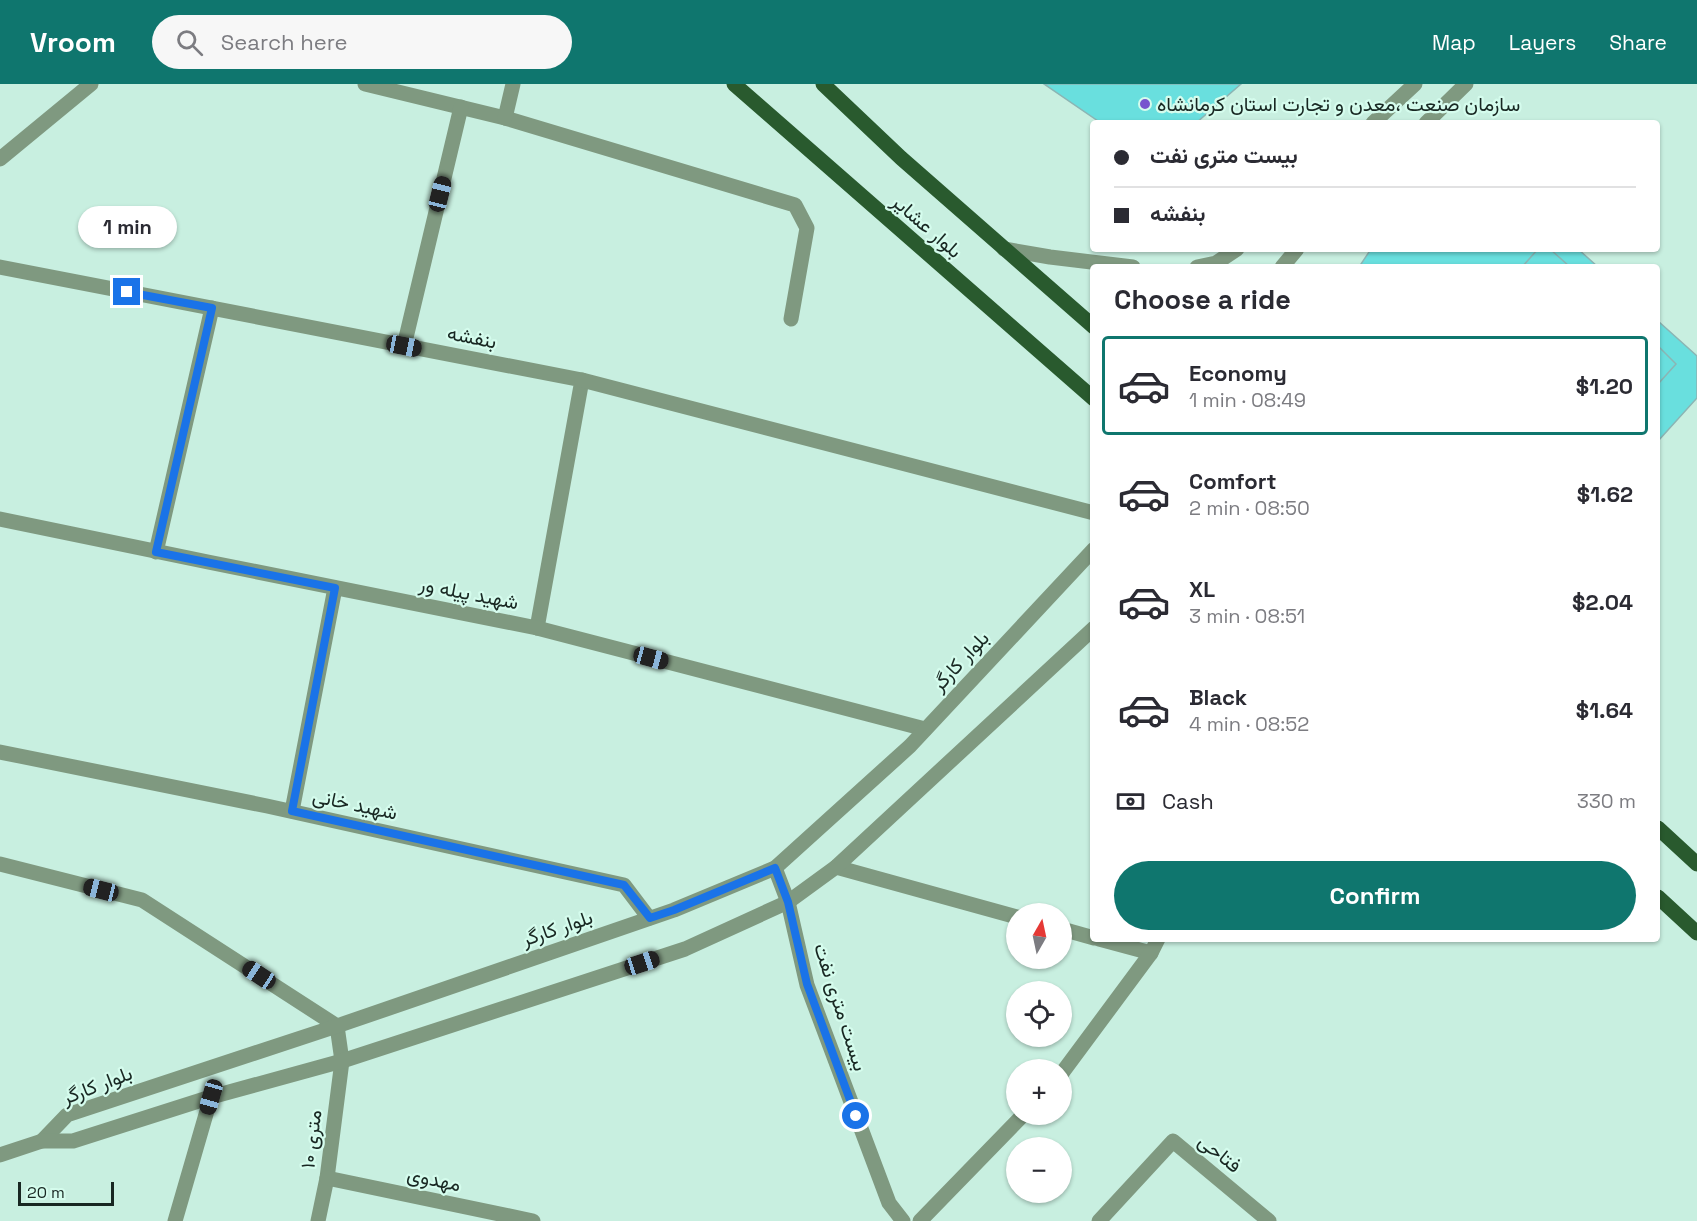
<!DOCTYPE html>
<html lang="en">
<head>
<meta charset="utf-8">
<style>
	body { margin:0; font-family:"Space Grotesk",Vazirmatn,sans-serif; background:#f7f7f7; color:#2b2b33; height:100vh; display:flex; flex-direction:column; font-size:22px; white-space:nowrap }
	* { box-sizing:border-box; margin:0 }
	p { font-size:20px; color:#7c7c81 }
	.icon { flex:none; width:33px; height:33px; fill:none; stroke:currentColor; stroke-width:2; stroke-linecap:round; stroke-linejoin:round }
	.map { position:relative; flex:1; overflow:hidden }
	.side { position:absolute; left:1090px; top:180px; width:570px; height:678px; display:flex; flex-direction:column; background:#fff; border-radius:6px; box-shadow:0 2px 4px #0004 }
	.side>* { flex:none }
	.banner { position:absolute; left:1090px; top:36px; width:570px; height:132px; border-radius:6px; box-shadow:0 2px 4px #0004; display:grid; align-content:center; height:132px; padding:0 24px; background:#fff }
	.needle { width:39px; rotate:9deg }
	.buttons { position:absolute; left:1006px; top:819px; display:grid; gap:12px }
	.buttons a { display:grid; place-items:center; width:66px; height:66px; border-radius:50%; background:#fff; box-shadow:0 2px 4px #0004; font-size:30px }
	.scale { position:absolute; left:18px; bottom:15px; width:96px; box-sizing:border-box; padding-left:6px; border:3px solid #182722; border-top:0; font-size:16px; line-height:21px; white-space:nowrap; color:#182722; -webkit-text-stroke:4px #d5fced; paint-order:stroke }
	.end { position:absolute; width:27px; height:27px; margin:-14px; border:8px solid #1a73e8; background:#fff; box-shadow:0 0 0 3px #fff }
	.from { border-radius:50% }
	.bubble { position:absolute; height:42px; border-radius:21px; background:#fff; box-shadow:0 2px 4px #0004; font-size:20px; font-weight:800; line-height:42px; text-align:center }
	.car { position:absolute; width:18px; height:36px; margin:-18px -9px; border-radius:8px; box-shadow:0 0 4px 2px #0007; background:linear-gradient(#222 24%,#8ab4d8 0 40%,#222 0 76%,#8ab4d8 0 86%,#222 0) }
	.banner b { display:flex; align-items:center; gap:21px; height:57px; font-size:22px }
	.banner b+b { border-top:2px solid #e1e1e2 }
	.banner i { width:15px; height:15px; background:#2b2b33 }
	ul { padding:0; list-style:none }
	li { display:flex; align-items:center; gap:18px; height:99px; margin:0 12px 9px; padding:0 12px; border:3px solid transparent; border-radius:6px }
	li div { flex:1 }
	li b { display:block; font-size:22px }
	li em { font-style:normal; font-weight:800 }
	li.on { border-color:#0f766e }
	li>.icon { width:54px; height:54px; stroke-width:1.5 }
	h2 { padding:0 24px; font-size:27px; line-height:72px }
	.pay { display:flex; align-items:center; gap:15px; height:66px; padding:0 24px; font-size:22px }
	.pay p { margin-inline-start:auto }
	.button { display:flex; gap:12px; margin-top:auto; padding:12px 24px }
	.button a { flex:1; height:69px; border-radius:36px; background:#0f766e; color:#fff; font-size:24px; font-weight:800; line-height:69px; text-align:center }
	header { display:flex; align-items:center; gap:36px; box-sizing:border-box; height:84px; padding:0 30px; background:#0f766e; color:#fff }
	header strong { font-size:28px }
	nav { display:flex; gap:33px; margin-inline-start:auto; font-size:21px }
	.search { width:420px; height:54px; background:#f7f7f7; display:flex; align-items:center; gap:15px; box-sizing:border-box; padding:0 21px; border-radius:33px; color:#7c7c81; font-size:22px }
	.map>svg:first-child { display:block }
	.building { fill:#69dfde; stroke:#8bb5b4; stroke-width:1.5 }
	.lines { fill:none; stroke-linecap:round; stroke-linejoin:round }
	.minor { stroke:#7f9980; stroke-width:15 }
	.major { stroke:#295a2e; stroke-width:15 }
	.route { stroke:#1a73e8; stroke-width:8 }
	.poi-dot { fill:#7755ce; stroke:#d5fced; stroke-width:2 }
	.labels { text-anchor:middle; stroke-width:4.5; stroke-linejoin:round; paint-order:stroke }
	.poi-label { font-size:20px; fill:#182722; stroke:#d5fced; text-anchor:start }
	.street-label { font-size:20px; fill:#182722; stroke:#d5fced }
</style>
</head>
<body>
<header>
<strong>Vroom</strong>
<div class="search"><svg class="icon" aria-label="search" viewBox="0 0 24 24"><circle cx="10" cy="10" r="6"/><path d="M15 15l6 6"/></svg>Search here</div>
<nav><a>Map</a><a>Layers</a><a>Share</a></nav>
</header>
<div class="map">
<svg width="1697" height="1137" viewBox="0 0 1697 1137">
	<rect width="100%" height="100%" fill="#c8efe0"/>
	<!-- building -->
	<g class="building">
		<polygon points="1044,0 1241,0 1196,39 1101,39"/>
		<polygon points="1371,165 1578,165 1598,183 1359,183"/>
		<polygon points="1538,165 1550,165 1570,183 1522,183"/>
		<polygon points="1658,237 1697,272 1697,314 1658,357"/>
		<polygon points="1658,262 1676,280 1658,300"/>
	</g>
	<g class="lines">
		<!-- minor -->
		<g class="minor">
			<polyline points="365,0 505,34 795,121 807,144 791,235"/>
			<polyline points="505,34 513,0"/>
			<polyline points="1373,39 1415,0"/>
			<polyline points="1426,39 1466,0"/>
			<polyline points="0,75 91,0"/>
			<polyline points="1004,165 1050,173 1133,183"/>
			<polyline points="0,183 582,296 537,544"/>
			<polyline points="1197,183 1216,179 1237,165"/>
			<polyline points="1282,183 1297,165"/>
			<polyline points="404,262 461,23"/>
			<polyline points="582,296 1094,429"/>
			<polyline points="0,435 208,478 537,544 925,645"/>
			<polyline points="156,468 212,224"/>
			<polyline points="0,668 267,722 624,801 649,834"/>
			<polyline points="292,727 335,504"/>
			<polyline points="0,780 142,816 337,942 342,977 327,1094 318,1137"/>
			<polyline points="836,783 1017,833"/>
			<polyline points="775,784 788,818 807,901 889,1119 903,1137"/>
			<polyline points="1062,845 1094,854"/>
			<polyline points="1099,855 1151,869"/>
			<polyline points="1062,989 1151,869 1158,855"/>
			<polyline points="42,1057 67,1031 337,942 674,826 775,784 910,662 1094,465"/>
			<polyline points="0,1071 42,1057 73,1057 211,1013 342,977 685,865 788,818 836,783 1094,544"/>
			<polyline points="327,1094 533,1137"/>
			<polyline points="175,1137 211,1013"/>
			<polyline points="920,1137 1024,1030"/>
			<polyline points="1099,1137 1173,1057 1269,1137"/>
		</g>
		<!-- major -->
		<g class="major">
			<polyline points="734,0 1094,315"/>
			<polyline points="823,0 901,74 1094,243"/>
			<polyline points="1658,744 1697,780"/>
			<polyline points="1658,813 1697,849"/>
		</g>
	</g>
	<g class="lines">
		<!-- route -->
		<polyline class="route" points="127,208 212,224 156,468 335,504 292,727 624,801 650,834 674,826 775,784 788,818 807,900 856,1032"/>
	</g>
	<!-- markers -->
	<circle class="poi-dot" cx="1145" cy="20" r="6"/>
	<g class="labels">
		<!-- poi labels -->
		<g class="poi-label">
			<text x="1157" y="27">سازمان صنعت ،معدن و تجارت استان کرمانشاه</text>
		</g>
		<!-- street labels -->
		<g class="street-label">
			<text transform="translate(927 142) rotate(41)" y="7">بلوار عشایر</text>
			<text transform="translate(472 253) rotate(11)" y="7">بنفشه</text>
			<text transform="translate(469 509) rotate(11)" y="7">شهید پیله ور</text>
			<text transform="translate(960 577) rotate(-47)" y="7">بلوار کارگر</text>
			<text transform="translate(355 720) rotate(12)" y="7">شهید خانی</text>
			<text transform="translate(557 844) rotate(-19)" y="7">بلوار کارگر</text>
			<text transform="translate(841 923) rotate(72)" y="7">بیست متری نفت</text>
			<text transform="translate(97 1001) rotate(-21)" y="7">بلوار کارگر</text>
			<text transform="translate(311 1055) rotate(-83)" y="7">۱۰ متری</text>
			<text transform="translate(1220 1069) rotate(39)" y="7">فتاحی</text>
			<text transform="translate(434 1095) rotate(12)" y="7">مهدوی</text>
		</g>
	</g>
</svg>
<div class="buttons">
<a><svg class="needle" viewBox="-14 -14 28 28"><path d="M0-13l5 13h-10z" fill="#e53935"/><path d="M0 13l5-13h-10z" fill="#7c7c81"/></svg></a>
<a><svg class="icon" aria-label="locate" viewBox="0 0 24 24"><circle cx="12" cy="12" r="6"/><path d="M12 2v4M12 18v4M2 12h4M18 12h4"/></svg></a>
<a>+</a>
<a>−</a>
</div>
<div class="scale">20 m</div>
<i class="end from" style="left:856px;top:1032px"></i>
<i class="end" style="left:127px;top:208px"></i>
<div class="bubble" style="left:78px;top:122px;width:99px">1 min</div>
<i class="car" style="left:440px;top:110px;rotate:14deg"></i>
<i class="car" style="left:404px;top:262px;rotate:101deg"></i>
<i class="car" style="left:651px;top:574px;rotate:105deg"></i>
<i class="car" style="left:101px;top:806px;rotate:284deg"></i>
<i class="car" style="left:642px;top:879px;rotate:72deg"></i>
<i class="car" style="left:259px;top:891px;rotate:303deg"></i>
<i class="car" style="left:211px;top:1013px;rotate:196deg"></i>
<div class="banner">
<b><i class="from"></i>بیست متری نفت</b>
<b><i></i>بنفشه</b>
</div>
<section class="side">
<h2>Choose a ride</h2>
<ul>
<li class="on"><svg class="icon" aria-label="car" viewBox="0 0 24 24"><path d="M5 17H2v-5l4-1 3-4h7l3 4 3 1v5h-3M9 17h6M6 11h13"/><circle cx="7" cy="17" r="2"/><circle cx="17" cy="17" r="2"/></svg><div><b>Economy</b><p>1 min · 08:49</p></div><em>$1.20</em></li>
<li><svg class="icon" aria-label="car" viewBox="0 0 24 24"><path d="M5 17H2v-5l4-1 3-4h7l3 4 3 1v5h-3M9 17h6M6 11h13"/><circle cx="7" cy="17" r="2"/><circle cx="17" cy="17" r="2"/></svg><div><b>Comfort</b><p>2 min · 08:50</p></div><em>$1.62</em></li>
<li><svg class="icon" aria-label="car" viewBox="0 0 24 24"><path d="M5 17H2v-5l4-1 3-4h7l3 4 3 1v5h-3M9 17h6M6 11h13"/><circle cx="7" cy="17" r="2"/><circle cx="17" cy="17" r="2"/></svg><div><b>XL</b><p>3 min · 08:51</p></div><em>$2.04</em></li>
<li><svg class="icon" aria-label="car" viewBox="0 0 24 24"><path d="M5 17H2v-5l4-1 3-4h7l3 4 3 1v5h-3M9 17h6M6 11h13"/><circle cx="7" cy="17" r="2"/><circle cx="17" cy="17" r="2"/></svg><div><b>Black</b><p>4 min · 08:52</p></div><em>$1.64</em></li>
</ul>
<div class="pay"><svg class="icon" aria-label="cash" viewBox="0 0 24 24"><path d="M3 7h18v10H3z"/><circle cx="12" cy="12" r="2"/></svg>Cash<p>330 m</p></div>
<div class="button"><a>Confirm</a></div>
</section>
</div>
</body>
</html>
